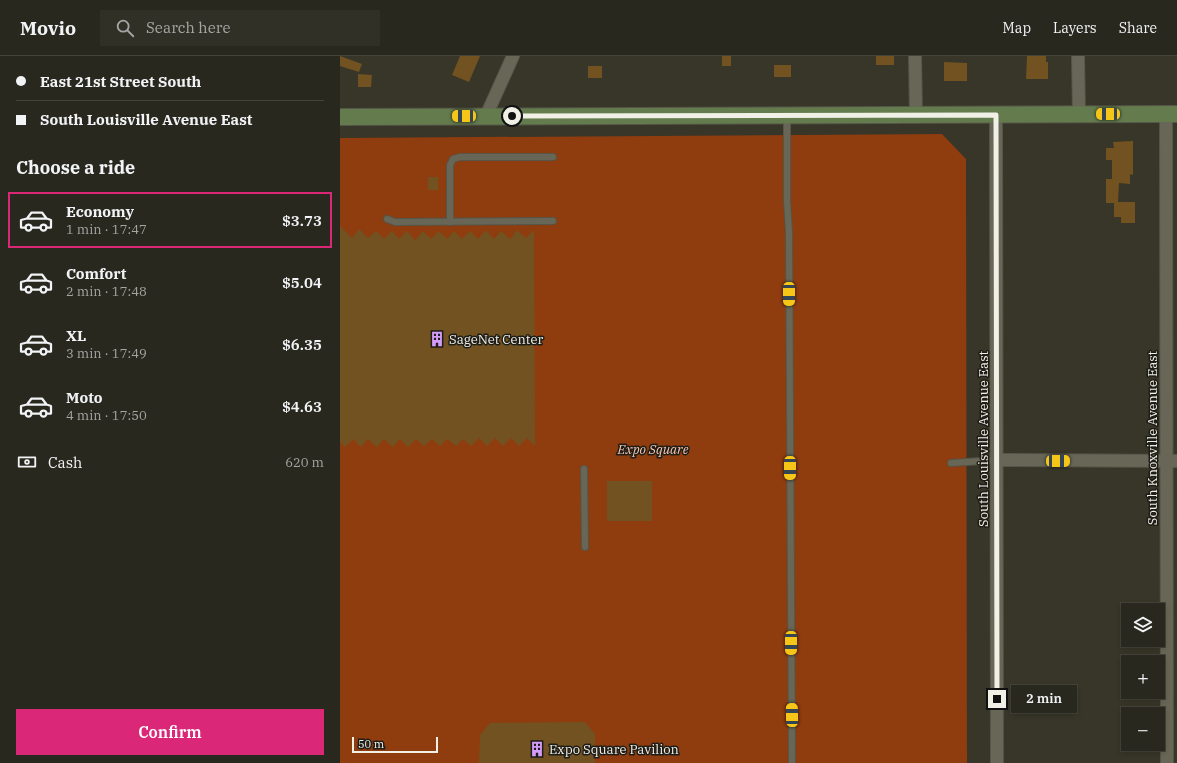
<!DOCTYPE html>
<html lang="en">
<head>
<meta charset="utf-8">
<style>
	body { margin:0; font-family:"IBM Plex Serif",serif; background:#313027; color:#f1f3f6; height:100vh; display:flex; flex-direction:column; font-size:15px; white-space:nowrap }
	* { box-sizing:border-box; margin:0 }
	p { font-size:13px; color:#a5a6a4 }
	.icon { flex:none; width:22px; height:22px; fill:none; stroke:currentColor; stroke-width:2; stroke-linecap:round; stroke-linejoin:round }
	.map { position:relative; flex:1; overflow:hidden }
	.panel { display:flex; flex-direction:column; background:#29281e; width:340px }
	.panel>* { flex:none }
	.guide { display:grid; align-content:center; height:88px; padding:0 16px; background:#29281e }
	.fabs { position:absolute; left:781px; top:547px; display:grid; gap:8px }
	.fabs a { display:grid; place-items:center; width:44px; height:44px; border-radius:0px; background:#29281e; box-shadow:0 2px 6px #0003,0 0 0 1px #45443c; font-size:20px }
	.scale { position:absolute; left:12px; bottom:10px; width:86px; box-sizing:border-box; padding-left:4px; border:2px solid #f1f0e7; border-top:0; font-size:11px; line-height:14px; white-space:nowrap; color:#f1f0e7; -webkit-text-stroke:3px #1e1d17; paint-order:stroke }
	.end { position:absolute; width:18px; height:18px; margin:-9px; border:5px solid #f1f0e7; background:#111; box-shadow:0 0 0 2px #111 }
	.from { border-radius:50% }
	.bubble { position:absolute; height:28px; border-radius:0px; background:#29281e; box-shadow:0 2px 6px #0003,0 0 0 1px #45443c; font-size:13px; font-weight:600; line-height:28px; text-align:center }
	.car { position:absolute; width:12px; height:24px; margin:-12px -6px; border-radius:5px; box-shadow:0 0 3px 1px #0007; background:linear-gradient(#f5c518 24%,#345 0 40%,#f5c518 0 76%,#345 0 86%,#f5c518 0) }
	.guide b { display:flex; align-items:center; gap:14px; height:38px; font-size:15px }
	.guide b+b { border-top:1px solid #45443c }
	.guide i { width:10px; height:10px; background:#f1f3f6 }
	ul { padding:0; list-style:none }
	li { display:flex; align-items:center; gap:12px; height:56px; margin:0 8px 6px; padding:0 8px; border:2px solid transparent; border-radius:0px }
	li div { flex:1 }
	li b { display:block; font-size:15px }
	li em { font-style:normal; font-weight:600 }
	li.on { border-color:#db2777 }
	li>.icon { width:36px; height:36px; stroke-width:1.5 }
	h2 { padding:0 16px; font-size:18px; line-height:48px }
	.pay { display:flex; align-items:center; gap:10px; height:44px; padding:0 16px; font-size:15px }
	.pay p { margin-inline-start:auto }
	.cta { display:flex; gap:8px; margin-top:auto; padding:8px 16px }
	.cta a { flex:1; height:46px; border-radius:0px; background:#db2777; color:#fff; font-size:16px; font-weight:600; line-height:46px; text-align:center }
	header { display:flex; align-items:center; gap:24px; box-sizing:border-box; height:56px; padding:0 20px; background:#29281e; border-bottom:1px solid #45443c }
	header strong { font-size:19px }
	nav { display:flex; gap:22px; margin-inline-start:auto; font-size:14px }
	.search { width:280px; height:36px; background:#313027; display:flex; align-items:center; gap:10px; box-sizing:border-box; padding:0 14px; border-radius:0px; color:#a5a6a4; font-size:15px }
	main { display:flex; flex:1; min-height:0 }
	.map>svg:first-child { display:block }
	.green { fill:#8f3c0f }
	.building { fill:#725221 }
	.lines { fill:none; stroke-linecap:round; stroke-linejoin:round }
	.lane-casing { stroke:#555548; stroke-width:8 }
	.street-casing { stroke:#555548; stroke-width:14 }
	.secondary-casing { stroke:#555548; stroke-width:18 }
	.lane { stroke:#686757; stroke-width:6 }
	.street { stroke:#686757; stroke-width:12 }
	.secondary { stroke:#647b4d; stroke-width:16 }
	.route { stroke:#f1f0e7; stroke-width:5 }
	.labels { text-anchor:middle; stroke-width:3; stroke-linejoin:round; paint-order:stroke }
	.poi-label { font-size:13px; fill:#f1f0e7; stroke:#1e1d17; text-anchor:start }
	.street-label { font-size:13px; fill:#f1f0e7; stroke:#1e1d17 }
	.park-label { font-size:13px; font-style:italic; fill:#f8c7b2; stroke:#1e1d17 }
</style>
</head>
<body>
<header>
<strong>Movio</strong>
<div class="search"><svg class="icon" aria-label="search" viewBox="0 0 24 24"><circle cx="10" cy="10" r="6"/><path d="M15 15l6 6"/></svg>Search here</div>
<nav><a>Map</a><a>Layers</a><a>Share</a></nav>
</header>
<main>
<section class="panel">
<div class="guide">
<b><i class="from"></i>East 21st Street South</b>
<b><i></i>South Louisville Avenue East</b>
</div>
<h2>Choose a ride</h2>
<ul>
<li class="on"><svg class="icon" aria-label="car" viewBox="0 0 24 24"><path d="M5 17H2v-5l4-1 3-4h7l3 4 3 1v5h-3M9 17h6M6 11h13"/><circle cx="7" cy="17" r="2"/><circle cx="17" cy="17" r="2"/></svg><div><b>Economy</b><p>1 min · 17:47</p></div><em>$3.73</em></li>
<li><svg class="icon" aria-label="car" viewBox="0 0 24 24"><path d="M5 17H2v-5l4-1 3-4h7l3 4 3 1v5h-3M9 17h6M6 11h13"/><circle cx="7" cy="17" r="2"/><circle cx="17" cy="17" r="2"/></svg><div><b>Comfort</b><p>2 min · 17:48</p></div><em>$5.04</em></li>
<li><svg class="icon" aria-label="car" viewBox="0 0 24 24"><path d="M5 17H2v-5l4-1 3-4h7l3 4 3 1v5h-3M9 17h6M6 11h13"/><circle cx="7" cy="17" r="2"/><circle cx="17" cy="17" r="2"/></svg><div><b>XL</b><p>3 min · 17:49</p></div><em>$6.35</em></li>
<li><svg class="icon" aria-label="car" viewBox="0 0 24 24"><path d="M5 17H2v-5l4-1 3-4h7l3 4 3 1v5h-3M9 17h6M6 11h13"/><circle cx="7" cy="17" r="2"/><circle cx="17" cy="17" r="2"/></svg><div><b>Moto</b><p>4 min · 17:50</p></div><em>$4.63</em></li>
</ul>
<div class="pay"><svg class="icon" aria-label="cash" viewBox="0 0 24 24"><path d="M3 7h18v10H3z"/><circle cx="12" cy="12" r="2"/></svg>Cash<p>620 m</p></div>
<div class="cta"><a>Confirm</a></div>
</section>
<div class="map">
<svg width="837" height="707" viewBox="0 0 837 707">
	<rect width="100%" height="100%" fill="#373628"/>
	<!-- green -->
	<polygon class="green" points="602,78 626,103 627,707 0,707 0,82"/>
	<!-- building -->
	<g class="building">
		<polygon points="0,0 22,8 19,16 0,10"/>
		<polygon points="120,0 140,0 129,26 112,19"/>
		<rect x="382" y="0" width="9" height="10"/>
		<rect x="536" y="0" width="18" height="9"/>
		<polygon points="687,0 706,0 706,6 708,6 708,23 686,23"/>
		<polygon points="604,6 627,7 627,25 604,25"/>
		<rect x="434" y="9" width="17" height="12"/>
		<rect x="248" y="10" width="14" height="12"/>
		<polygon points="18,18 32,19 31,31 18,31"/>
		<polygon points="793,85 793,119 790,118 790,128 779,127 778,146 795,146 795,167 781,167 781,161 774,161 774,147 766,147 766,123 772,123 772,104 766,104 766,92 774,92 773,86"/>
		<rect x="88" y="121" width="10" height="13"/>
		<polygon points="0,170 12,182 19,173 28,182 36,175 44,183 52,175 59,183 67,175 75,184 83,175 91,183 99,175 107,183 114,175 122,183 130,175 138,183 146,174 154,183 161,175 170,183 177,174 186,182 194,174 195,390 187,382 179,390 171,382 163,390 155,382 147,390 139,382 131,390 123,383 116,390 107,383 100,390 92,383 84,390 76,383 68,391 60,383 53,391 44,383 37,391 28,383 21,391 13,383 5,391 0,386"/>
		<rect x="267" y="425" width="45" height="40"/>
		<polygon points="245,666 255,678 255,707 139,707 140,679 150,667"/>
	</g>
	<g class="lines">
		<defs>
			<g id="lane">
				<polyline points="447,61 447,145 449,176 452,707"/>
				<polyline points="47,163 55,166 213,165"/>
				<polyline points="110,166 110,109 113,103 120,101 213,101"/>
				<polyline points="611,407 658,404"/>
				<polyline points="244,413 245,491"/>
			</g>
			<g id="street">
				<polyline points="575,0 576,59"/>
				<polyline points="738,0 739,58"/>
				<polyline points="826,58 827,707"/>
				<polyline points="656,59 657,707"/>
				<polyline points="146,60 173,0"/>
				<polyline points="658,404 837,405"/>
			</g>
			<polyline id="secondary" points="0,61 837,58"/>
		</defs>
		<!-- lane casing -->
		<use href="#lane" class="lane-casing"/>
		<!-- street casing -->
		<use href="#street" class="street-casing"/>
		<!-- secondary casing -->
		<use href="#secondary" class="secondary-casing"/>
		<!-- lane -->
		<use href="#lane" class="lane"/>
		<!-- street -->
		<use href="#street" class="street"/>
		<!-- secondary -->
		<use href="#secondary" class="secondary"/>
	</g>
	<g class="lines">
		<!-- route -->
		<polyline class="route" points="172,60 656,59 657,643"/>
	</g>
	<!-- icons -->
	<defs>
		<symbol id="building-bare" viewBox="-9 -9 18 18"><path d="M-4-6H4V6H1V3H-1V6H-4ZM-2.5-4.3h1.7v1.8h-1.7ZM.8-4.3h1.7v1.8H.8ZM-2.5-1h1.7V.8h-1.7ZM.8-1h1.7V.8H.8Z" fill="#d59cfb" stroke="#1e1d17" stroke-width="2.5" paint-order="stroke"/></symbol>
	</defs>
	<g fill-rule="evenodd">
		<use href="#building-bare" x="86" y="272" width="22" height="22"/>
		<use href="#building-bare" x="186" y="682" width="22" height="22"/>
	</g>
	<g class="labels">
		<!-- poi labels -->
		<g class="poi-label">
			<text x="109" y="288">SageNet Center</text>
			<text x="209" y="698">Expo Square Pavilion</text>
		</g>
		<!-- street labels -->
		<g class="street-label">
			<text transform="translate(812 382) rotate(-90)" y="5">South Knoxville Avenue East</text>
			<text transform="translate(643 383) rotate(-90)" y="5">South Louisville Avenue East</text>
		</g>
		<!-- park labels -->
		<g class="park-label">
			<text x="313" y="398">Expo Square</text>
		</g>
	</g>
</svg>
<div class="fabs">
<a><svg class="icon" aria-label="layers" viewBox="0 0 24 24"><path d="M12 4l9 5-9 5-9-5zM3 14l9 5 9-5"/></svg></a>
<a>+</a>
<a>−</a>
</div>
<div class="scale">50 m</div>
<i class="end from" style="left:172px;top:60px"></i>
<i class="end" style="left:657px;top:643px"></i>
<div class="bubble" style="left:671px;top:629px;width:66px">2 min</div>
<i class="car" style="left:768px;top:58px;rotate:270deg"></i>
<i class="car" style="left:124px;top:60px;rotate:270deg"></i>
<i class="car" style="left:449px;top:238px;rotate:180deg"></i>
<i class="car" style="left:718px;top:405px;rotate:90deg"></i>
<i class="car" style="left:450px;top:412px;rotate:180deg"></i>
<i class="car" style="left:451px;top:587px;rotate:180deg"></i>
<i class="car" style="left:452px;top:659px;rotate:359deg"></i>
</div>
</main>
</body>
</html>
